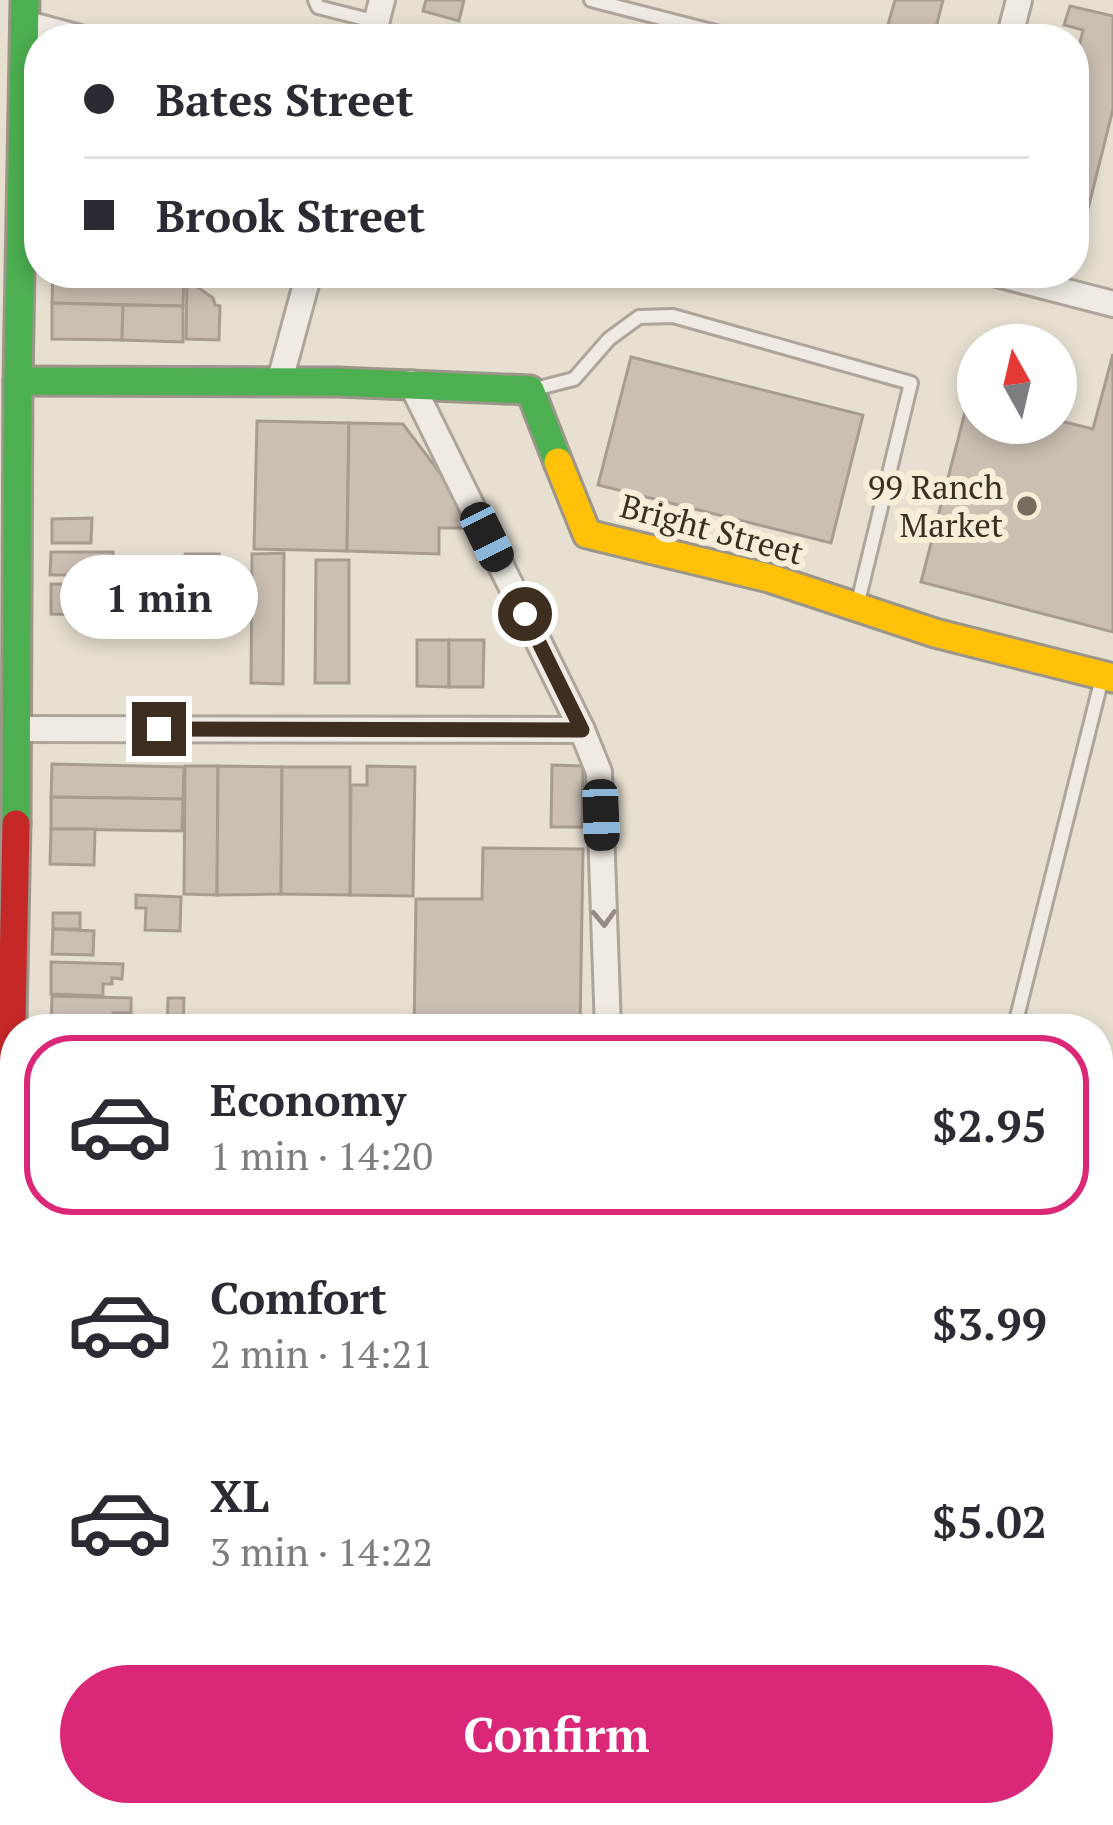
<!DOCTYPE html>
<html lang="en">
<head>
<meta charset="utf-8">
<style>
	body { margin:0; font-family:"PT Serif",serif; background:#f7f7f7; color:#2b2b33; height:100vh; display:flex; flex-direction:column; font-size:45px; white-space:nowrap }
	* { box-sizing:border-box; margin:0 }
	p { font-size:39px; color:#7c7c81 }
	.icon { flex:none; width:66px; height:66px; fill:none; stroke:currentColor; stroke-width:2; stroke-linecap:round; stroke-linejoin:round }
	.map { position:relative; flex:1; overflow:hidden }
	.drawer { position:absolute; left:0px; top:1014px; width:1113px; height:813px; display:flex; flex-direction:column; background:#fff; border-radius:48px 48px 0 0; box-shadow:0 6px 18px #0003 }
	.drawer>* { flex:none }
	.guide { position:absolute; left:24px; top:24px; width:1065px; height:264px; border-radius:48px; box-shadow:0 6px 18px #0003; display:grid; align-content:center; height:264px; padding:0 60px; background:#fff }
	.needle { width:78px; rotate:352deg }
	.tools { position:absolute; left:957px; top:324px; display:grid; gap:24px }
	.tools a { display:grid; place-items:center; width:120px; height:120px; border-radius:50%; background:#fff; box-shadow:0 6px 18px #0003; font-size:60px }
	.end { position:absolute; width:54px; height:54px; margin:-27px; border:15px solid #3d2e20; background:#fff; box-shadow:0 0 0 6px #fff }
	.from { border-radius:50% }
	.bubble { position:absolute; height:84px; border-radius:42px; background:#fff; box-shadow:0 6px 18px #0003; font-size:39px; font-weight:700; line-height:84px; text-align:center }
	.car { position:absolute; width:36px; height:72px; margin:-36px -18px; border-radius:15px; box-shadow:0 0 9px 3px #0007; background:linear-gradient(#222 24%,#8ab4d8 0 40%,#222 0 76%,#8ab4d8 0 86%,#222 0) }
	.guide b { display:flex; align-items:center; gap:42px; height:114px; font-size:45px }
	.guide b+b { border-top:3px solid #e1e1e2 }
	.guide i { width:30px; height:30px; background:#2b2b33 }
	ul { padding:21px 0 0; list-style:none }
	li { display:flex; align-items:center; gap:36px; height:180px; margin:0 24px 18px; padding:0 36px; border:6px solid transparent; border-radius:48px }
	li div { flex:1 }
	li b { display:block; font-size:45px }
	li em { font-style:normal; font-weight:700 }
	li.selected { border-color:#db2777 }
	li>.icon { width:108px; height:108px; stroke-width:1.5 }
	.action { display:flex; gap:24px; margin-top:auto; padding:24px 60px }
	.action a { flex:1; height:138px; border-radius:72px; background:#db2777; color:#fff; font-size:48px; font-weight:700; line-height:138px; text-align:center }
	.map>svg:first-child { display:block }
	.green { fill:#d6d7b3 }
	.building { fill:#cbbfb2; stroke:#a89c90; stroke-width:3 }
	.lines { fill:none; stroke-linecap:round; stroke-linejoin:round }
	.lane-casing { stroke:#ada599; stroke-width:18 }
	.street-casing { stroke:#ada599; stroke-width:30 }
	.fast-casing { stroke:#9c958a; stroke-width:33 }
	.slow-casing { stroke:#9c958a; stroke-width:33 }
	.jam-casing { stroke:#9c958a; stroke-width:33 }
	.lane { stroke:#efebe3; stroke-width:12 }
	.street { stroke:#efebe3; stroke-width:24 }
	.fast { stroke:#4caf50; stroke-width:27 }
	.slow { stroke:#ffc107; stroke-width:27 }
	.jam { stroke:#c62828; stroke-width:27 }
	.oneway { stroke:#968c82 }
	.route { stroke:#3d2e20; stroke-width:15 }
	.poi-dot { fill:#786c5e; stroke:#f7eed8; stroke-width:4.5 }
	.labels { text-anchor:middle; stroke-width:12; stroke-linejoin:round; paint-order:stroke }
	.poi-label { font-size:33px; fill:#3d2e20; stroke:#f7eed8; text-anchor:end }
	.street-label { font-size:33px; fill:#3d2e20; stroke:#f7eed8 }
</style>
</head>
<body>
<div class="map">
<svg width="1113" height="1825" viewBox="0 0 1113 1825">
	<rect width="100%" height="100%" fill="#e7e0d1"/>
	<!-- green -->
	<polygon class="green" points="1098,1481 1113,1481 1113,1723 1098,1724"/>
	<!-- building -->
	<g class="building">
		<polygon points="426,0 464,0 459,21 423,11"/>
		<polygon points="895,0 943,0 933,39 884,39"/>
		<polygon points="1070,6 1113,16 1113,109 1079,245 1074,243 1074,66 1083,30 1064,25"/>
		<polygon points="53,273 184,275 183,306 52,303"/>
		<polygon points="187,280 213,298 215,305 220,306 219,340 186,339"/>
		<polygon points="52,303 123,305 122,340 52,339"/>
		<polygon points="123,305 183,306 183,342 122,340"/>
		<polygon points="1113,354 1113,632 921,582 969,397 978,400 978,423 1056,423 1056,420 1093,429"/>
		<polygon points="631,357 863,415 831,543 598,485"/>
		<polygon points="257,421 349,423 347,551 254,549"/>
		<polygon points="349,423 403,424 455,493 464,528 439,528 439,554 347,551"/>
		<polygon points="92,518 91,543 52,543 52,519"/>
		<polygon points="51,552 113,552 113,575 50,575"/>
		<polygon points="284,553 283,684 251,683 252,554"/>
		<polygon points="185,554 219,554 218,607 184,606"/>
		<polygon points="316,560 349,560 349,683 315,683"/>
		<polygon points="51,584 96,585 96,615 51,614"/>
		<polygon points="417,640 449,640 449,687 417,686"/>
		<polygon points="449,640 484,640 483,687 449,687"/>
		<polygon points="52,764 184,767 183,799 51,797"/>
		<polygon points="552,765 583,766 582,827 551,827"/>
		<polygon points="185,766 218,766 217,895 184,894"/>
		<polygon points="218,766 282,767 281,894 217,895"/>
		<polygon points="367,766 415,767 413,896 350,895 351,785 367,785"/>
		<polygon points="282,767 350,767 350,895 281,894"/>
		<polygon points="51,797 183,799 182,831 51,829"/>
		<polygon points="51,829 95,829 94,865 50,864"/>
		<polygon points="483,848 583,849 580,1029 414,1029 416,899 482,899"/>
		<polygon points="136,895 181,897 180,931 145,930 146,908 136,908"/>
		<rect x="53" y="913" width="27" height="16"/>
		<polygon points="53,929 94,931 93,955 52,954"/>
		<polygon points="51,962 123,964 122,979 112,978 112,984 103,984 103,996 51,994"/>
		<polygon points="52,996 131,998 131,1013 113,1013 112,1029 51,1029"/>
		<polygon points="168,998 184,998 183,1029 167,1029"/>
	</g>
	<g class="lines">
		<defs>
			<g id="lane">
				<polyline points="315,0 318,7 377,22"/>
				<polyline points="591,0 743,39"/>
				<polyline points="531,390 574,379 609,339 639,317 673,316 911,383 857,606"/>
				<polyline points="1014,1029 1102,678"/>
				<polyline points="1098,1180 1113,1184"/>
				<polyline points="1098,1329 1113,1331"/>
				<polyline points="1098,1750 1113,1749"/>
			</g>
			<g id="street">
				<polyline points="24,23 84,39"/>
				<polyline points="372,39 382,0"/>
				<polyline points="1009,39 1019,0"/>
				<polyline points="993,273 1113,304"/>
				<polyline points="280,380 309,273"/>
				<polyline points="411,383 582,730 599,772 608,1029"/>
				<polyline points="18,729 582,730"/>
			</g>
			<g id="fast">
				<polyline points="18,381 338,382 530,390 558,462"/>
				<polyline points="16,824 18,381 25,0"/>
				<polyline points="0,1556 15,1625"/>
				<polyline points="56,1812 60,1825"/>
				<polyline points="0,1817 3,1825"/>
			</g>
			<g id="slow">
				<polyline points="558,462 587,534 769,578 935,633 1113,678"/>
				<polyline points="0,1423 15,1423"/>
				<polyline points="1098,1427 1113,1428"/>
				<polyline points="101,1825 111,1812"/>
			</g>
			<polyline id="jam" points="15,1366 11,1069 16,824"/>
		</defs>
		<!-- lane casing -->
		<use href="#lane" class="lane-casing"/>
		<!-- street casing -->
		<use href="#street" class="street-casing"/>
		<!-- fast casing -->
		<use href="#fast" class="fast-casing"/>
		<!-- slow casing -->
		<use href="#slow" class="slow-casing"/>
		<!-- jam casing -->
		<use href="#jam" class="jam-casing"/>
		<!-- lane -->
		<use href="#lane" class="lane"/>
		<!-- street -->
		<use href="#street" class="street"/>
		<!-- fast -->
		<use href="#fast" class="fast"/>
		<!-- slow -->
		<use href="#slow" class="slow"/>
		<!-- jam -->
		<use href="#jam" class="jam"/>
	</g>
	<!-- one-way arrows -->
	<defs><path id="oneway-chevron" d="M-2-3.5L2.5 0L-2 3.5" fill="none" stroke-width="1.6" stroke-linecap="round" stroke-linejoin="round" transform="scale(3)"/></defs>
	<use class="oneway" href="#oneway-chevron" transform="translate(604 918) rotate(88)"/>
	<g class="lines">
		<!-- route -->
		<polyline class="route" points="159,729 582,730 525,614"/>
	</g>
	<!-- markers -->
	<circle class="poi-dot" cx="1027" cy="506" r="12"/>
	<g class="labels">
		<!-- poi labels -->
		<g class="poi-label">
			<text x="1003" y="499">99 Ranch<tspan x="1003" dy="38">Market</tspan></text>
		</g>
		<!-- street labels -->
		<g class="street-label">
			<text transform="translate(712 529) rotate(15)" y="12">Bright Street</text>
		</g>
	</g>
</svg>
<div class="tools">
<a><svg class="needle" viewBox="-14 -14 28 28"><path d="M0-13l5 13h-10z" fill="#e53935"/><path d="M0 13l5-13h-10z" fill="#7c7c81"/></svg></a>
</div>
<i class="end from" style="left:525px;top:614px"></i>
<i class="end" style="left:159px;top:729px"></i>
<div class="bubble" style="left:60px;top:555px;width:198px">1 min</div>
<i class="car" style="left:487px;top:537px;rotate:154deg"></i>
<i class="car" style="left:601px;top:815px;rotate:178deg"></i>
<div class="guide">
<b><i class="from"></i>Bates Street</b>
<b><i></i>Brook Street</b>
</div>
<section class="drawer">
<ul>
<li class="selected"><svg class="icon" aria-label="car" viewBox="0 0 24 24"><path d="M5 17H2v-5l4-1 3-4h7l3 4 3 1v5h-3M9 17h6M6 11h13"/><circle cx="7" cy="17" r="2"/><circle cx="17" cy="17" r="2"/></svg><div><b>Economy</b><p>1 min · 14:20</p></div><em>$2.95</em></li>
<li><svg class="icon" aria-label="car" viewBox="0 0 24 24"><path d="M5 17H2v-5l4-1 3-4h7l3 4 3 1v5h-3M9 17h6M6 11h13"/><circle cx="7" cy="17" r="2"/><circle cx="17" cy="17" r="2"/></svg><div><b>Comfort</b><p>2 min · 14:21</p></div><em>$3.99</em></li>
<li><svg class="icon" aria-label="car" viewBox="0 0 24 24"><path d="M5 17H2v-5l4-1 3-4h7l3 4 3 1v5h-3M9 17h6M6 11h13"/><circle cx="7" cy="17" r="2"/><circle cx="17" cy="17" r="2"/></svg><div><b>XL</b><p>3 min · 14:22</p></div><em>$5.02</em></li>
</ul>
<div class="action"><a>Confirm</a></div>
</section>
</div>
</body>
</html>
